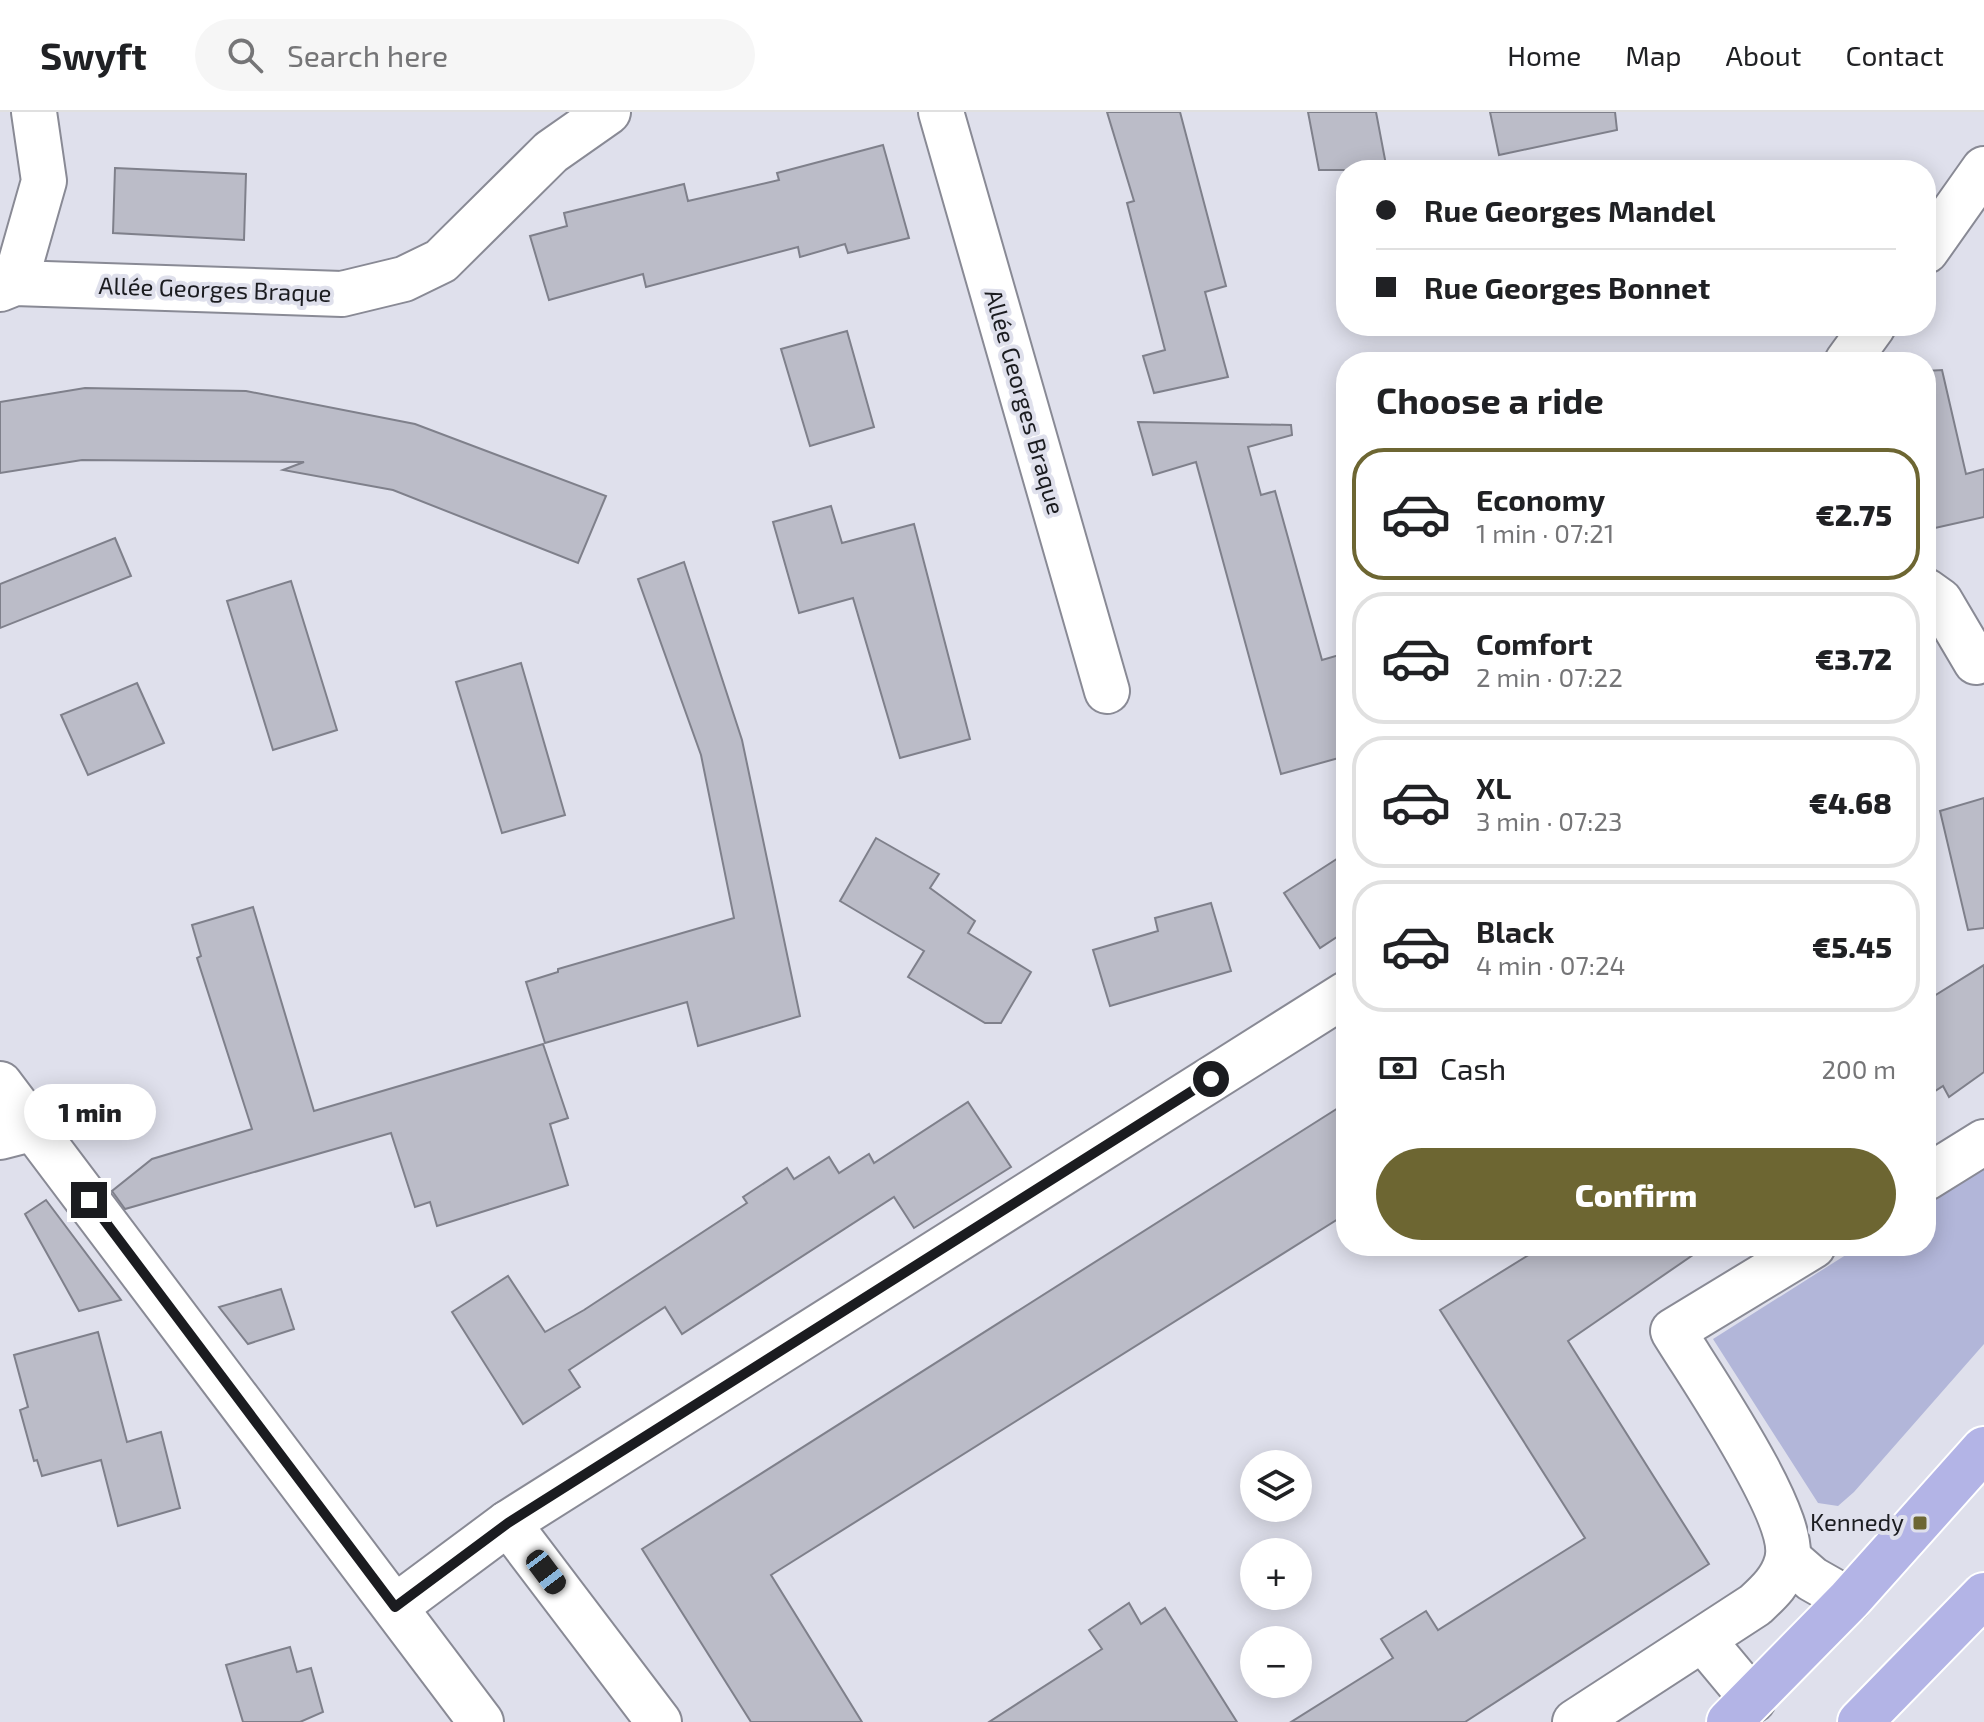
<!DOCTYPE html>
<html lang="en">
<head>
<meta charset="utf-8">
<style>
	body { margin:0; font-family:"Exo 2",sans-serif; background:#f6f6f6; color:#202124; height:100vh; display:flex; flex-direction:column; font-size:30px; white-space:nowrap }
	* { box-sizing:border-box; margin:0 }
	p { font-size:26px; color:#757577 }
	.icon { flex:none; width:44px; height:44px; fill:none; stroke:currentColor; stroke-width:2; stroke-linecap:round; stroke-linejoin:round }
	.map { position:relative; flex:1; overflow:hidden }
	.drawer { position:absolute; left:1336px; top:240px; width:600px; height:904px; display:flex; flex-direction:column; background:#fff; border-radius:32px; box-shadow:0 4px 20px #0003 }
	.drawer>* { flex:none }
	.top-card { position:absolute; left:1336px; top:48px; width:600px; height:176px; border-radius:32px; box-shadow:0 4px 20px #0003; display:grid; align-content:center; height:176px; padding:0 40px; background:#fff }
	.tools { position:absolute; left:1240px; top:1338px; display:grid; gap:16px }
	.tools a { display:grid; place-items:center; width:72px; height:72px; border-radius:50%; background:#fff; box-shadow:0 4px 20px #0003; font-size:40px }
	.end { position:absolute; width:36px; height:36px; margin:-18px; border:10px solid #1b1c20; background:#fff; box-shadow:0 0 0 4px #fff }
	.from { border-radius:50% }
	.bubble { position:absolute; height:56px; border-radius:28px; background:#fff; box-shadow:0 4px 20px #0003; font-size:26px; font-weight:800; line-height:56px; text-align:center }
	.car { position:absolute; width:24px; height:48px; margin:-24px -12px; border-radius:10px; box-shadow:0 0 6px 2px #0007; background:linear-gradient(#222 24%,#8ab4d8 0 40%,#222 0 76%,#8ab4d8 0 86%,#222 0) }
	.top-card b { display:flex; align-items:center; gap:28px; height:76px; font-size:30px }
	.top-card b+b { border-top:2px solid #e0e0e0 }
	.top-card i { width:20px; height:20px; background:#202124 }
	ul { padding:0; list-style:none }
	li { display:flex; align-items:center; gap:24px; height:132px; margin:0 16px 12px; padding:0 24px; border:4px solid #e0e0e0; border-radius:32px }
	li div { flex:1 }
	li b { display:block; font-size:30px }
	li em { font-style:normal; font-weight:800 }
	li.on { border-color:#6d6632 }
	li>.icon { width:72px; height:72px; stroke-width:1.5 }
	h2 { padding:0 40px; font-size:36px; line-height:96px }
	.pay { display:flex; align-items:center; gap:20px; height:88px; padding:0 40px; font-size:30px }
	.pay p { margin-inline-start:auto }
	.cta { display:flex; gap:16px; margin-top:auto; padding:16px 40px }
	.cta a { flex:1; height:92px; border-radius:48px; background:#6d6632; color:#fff; font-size:32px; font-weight:800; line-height:92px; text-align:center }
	header { display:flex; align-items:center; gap:48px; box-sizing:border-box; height:112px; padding:0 40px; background:#fff; border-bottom:2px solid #e0e0e0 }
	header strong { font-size:38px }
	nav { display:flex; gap:44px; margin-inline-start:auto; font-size:28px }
	.search { width:560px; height:72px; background:#f6f6f6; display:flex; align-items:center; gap:20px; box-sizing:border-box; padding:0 28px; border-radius:44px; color:#757577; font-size:30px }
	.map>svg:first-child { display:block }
	.green { fill:#b2b6d9 }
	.building { fill:#bbbcc8; stroke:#7f808b; stroke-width:2 }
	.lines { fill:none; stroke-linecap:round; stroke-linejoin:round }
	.minor-casing { stroke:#898a95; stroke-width:48 }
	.tertiary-casing { stroke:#898a95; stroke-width:48 }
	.primary-casing { stroke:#fff; stroke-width:48 }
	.minor { stroke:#fff; stroke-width:44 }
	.tertiary { stroke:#fff; stroke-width:44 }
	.primary { stroke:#b3b4e6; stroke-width:44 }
	.route { stroke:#1b1c20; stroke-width:10 }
	.poi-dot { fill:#6d6632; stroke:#dfe0ec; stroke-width:3 }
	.labels { text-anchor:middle; stroke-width:8; stroke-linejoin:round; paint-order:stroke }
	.street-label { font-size:24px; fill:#1b1c20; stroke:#dfe0ec }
	.poi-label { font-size:24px; fill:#1b1c20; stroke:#dfe0ec; text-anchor:end }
</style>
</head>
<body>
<header>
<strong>Swyft</strong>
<div class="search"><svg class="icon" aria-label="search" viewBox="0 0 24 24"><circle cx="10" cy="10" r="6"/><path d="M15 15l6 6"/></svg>Search here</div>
<nav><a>Home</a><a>Map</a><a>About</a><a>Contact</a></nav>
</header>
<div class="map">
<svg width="1984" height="1610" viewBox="0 0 1984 1610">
	<rect width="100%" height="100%" fill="#dfe0ec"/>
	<!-- green -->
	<polygon class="green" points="1984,1055 1984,1232 1854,1380 1838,1394 1818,1391 1713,1227 1860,1134 1926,1134 1926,1092"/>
	<!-- building -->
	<g class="building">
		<polygon points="1107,0 1180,0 1226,174 1205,180 1228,265 1154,281 1143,244 1165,238 1127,91 1134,89"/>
		<polygon points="1308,0 1376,0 1387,58 1319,58"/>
		<polygon points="1490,0 1615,0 1617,18 1499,43"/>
		<polygon points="883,33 909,126 848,141 845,132 800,145 798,135 646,175 643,162 549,188 530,124 567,114 564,101 684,72 688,89 779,68 777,61"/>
		<polygon points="115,56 246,62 244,128 113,121"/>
		<polygon points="847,219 874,315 810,334 781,237"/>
		<polygon points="1942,258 1966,362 1984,357 1984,405 1926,418 1926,259"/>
		<polygon points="85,276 246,279 415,312 606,384 578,451 393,378 283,358 304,350 82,348 0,361 0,290"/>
		<polygon points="1138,310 1291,313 1292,323 1248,335 1261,383 1275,379 1322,548 1346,541 1346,644 1281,662 1196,350 1153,363"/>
		<polygon points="831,394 842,431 914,412 970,627 900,646 853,486 799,501 773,410"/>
		<polygon points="115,426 131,464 0,516 0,472"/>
		<polygon points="684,450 742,628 800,904 698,934 687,890 545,931 526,870 558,860 558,857 734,806 701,643 638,467"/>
		<polygon points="291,469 337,618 273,638 227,489"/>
		<polygon points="521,551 565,703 502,721 456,570"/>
		<polygon points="137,571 164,631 88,663 61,603"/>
		<polygon points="1984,686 1984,816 1968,818 1940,699"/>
		<polygon points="876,726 939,762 930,776 975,809 968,821 1031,860 1001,911 985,911 908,865 924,839 840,789"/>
		<polygon points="1346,741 1346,819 1320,836 1284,781"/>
		<polygon points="1211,791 1231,859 1110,894 1093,838 1158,819 1155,806"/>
		<polygon points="253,795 314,999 543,932 568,1006 550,1012 568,1073 437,1114 430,1090 415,1095 391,1021 125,1097 112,1079 152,1047 252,1017 197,846 201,844 192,813"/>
		<polygon points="1984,853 1984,960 1949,985 1943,974 1926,985 1926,889"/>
		<polygon points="968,990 1011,1055 914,1116 894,1085 682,1222 665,1195 569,1258 580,1275 523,1312 452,1200 508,1164 545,1220 584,1198 747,1091 743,1085 787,1056 794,1067 829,1045 839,1061 869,1042 874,1051"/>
		<polygon points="1346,991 1346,1102 771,1463 862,1610 751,1610 642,1437"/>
		<polygon points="46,1088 121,1188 79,1199 25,1102"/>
		<polygon points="1543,1134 1706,1134 1568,1229 1709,1452 1465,1610 1291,1610 1393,1546 1381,1527 1426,1499 1438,1518 1585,1426 1440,1198"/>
		<polygon points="281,1177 294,1217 248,1232 219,1195"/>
		<polygon points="98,1220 127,1330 161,1320 180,1396 118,1414 101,1348 42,1364 37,1348 34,1349 20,1298 28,1295 14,1243"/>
		<polygon points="1129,1491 1141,1512 1165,1496 1237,1610 989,1610 1102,1537 1089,1518"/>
		<polygon points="290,1535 297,1560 311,1556 323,1600 300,1610 243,1610 226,1553"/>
	</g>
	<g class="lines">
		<defs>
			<g id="minor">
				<polyline points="941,0 1107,579"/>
				<polyline points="1926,139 1984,57"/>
				<polyline points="15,171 44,69 34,0"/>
				<polyline points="0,177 15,171 342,182 404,167 441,149 551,40 608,0"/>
				<polyline points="1847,250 1873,214"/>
				<polyline points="1926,479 1940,489 1976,550"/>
				<polyline points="0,1025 35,1016"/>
				<polyline points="1926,1066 1984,1030"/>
				<polyline points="508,1411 659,1610"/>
				<polyline points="1788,1446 1812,1467 1849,1488"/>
				<polyline points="395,1495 508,1411 1346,882"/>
				<polyline points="1703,1528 1753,1588"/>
				<path d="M1575,1610l180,-117c14,-13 27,-25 32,-44 12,-44 -88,-187 -114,-230l140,-85"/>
			</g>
			<polyline id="tertiary" points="0,972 481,1610"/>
			<g id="primary">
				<polyline points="1729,1610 1849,1488 1984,1337"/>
				<polyline points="1860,1610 1984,1483"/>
			</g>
		</defs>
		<!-- minor casing -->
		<use href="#minor" class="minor-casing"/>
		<!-- tertiary casing -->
		<use href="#tertiary" class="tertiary-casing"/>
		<!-- primary casing -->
		<use href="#primary" class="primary-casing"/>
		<!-- minor -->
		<use href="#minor" class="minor"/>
		<!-- tertiary -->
		<use href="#tertiary" class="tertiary"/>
		<!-- primary -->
		<use href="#primary" class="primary"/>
	</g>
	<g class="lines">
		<!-- route -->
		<polyline class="route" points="89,1088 395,1495 508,1411 1211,967"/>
	</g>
	<!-- markers -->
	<rect class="poi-dot" x="1912" y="1403" width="16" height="16" rx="4"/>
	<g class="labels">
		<!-- street labels -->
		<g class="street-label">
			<text transform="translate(215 178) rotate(2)" y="8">Allée Georges Braque</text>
			<text transform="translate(1024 290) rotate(74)" y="8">Allée Georges Braque</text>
		</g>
		<!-- poi labels -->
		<g class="poi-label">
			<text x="1904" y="1419">Kennedy</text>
		</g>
	</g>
</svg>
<div class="tools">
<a><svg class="icon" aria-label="layers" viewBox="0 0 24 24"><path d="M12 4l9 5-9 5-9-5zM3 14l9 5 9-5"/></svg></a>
<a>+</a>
<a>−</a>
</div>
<i class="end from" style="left:1211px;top:967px"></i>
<i class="end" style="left:89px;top:1088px"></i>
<div class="bubble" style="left:24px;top:972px;width:132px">1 min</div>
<i class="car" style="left:546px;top:1460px;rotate:143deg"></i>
<div class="top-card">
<b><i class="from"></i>Rue Georges Mandel</b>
<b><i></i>Rue Georges Bonnet</b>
</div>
<section class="drawer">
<h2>Choose a ride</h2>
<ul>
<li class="on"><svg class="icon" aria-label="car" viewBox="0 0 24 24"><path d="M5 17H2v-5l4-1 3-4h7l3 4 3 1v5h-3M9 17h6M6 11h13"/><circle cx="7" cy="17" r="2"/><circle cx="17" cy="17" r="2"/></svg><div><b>Economy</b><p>1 min · 07:21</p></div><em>€2.75</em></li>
<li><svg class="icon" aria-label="car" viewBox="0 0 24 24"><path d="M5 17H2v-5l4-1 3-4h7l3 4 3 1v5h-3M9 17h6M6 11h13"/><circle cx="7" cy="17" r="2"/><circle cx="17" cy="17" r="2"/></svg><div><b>Comfort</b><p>2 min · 07:22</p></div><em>€3.72</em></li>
<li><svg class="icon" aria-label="car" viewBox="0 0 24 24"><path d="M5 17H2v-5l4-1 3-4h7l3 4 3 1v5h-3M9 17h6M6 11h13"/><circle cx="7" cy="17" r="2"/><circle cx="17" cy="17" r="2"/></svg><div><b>XL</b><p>3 min · 07:23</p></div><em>€4.68</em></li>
<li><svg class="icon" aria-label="car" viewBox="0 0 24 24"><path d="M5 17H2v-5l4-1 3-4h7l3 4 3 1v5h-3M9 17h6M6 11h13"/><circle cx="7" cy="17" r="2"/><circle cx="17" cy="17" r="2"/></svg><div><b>Black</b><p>4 min · 07:24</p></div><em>€5.45</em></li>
</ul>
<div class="pay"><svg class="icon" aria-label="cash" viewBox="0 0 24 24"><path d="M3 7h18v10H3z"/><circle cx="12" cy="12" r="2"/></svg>Cash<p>200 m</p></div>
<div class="cta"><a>Confirm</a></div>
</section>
</div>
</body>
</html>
